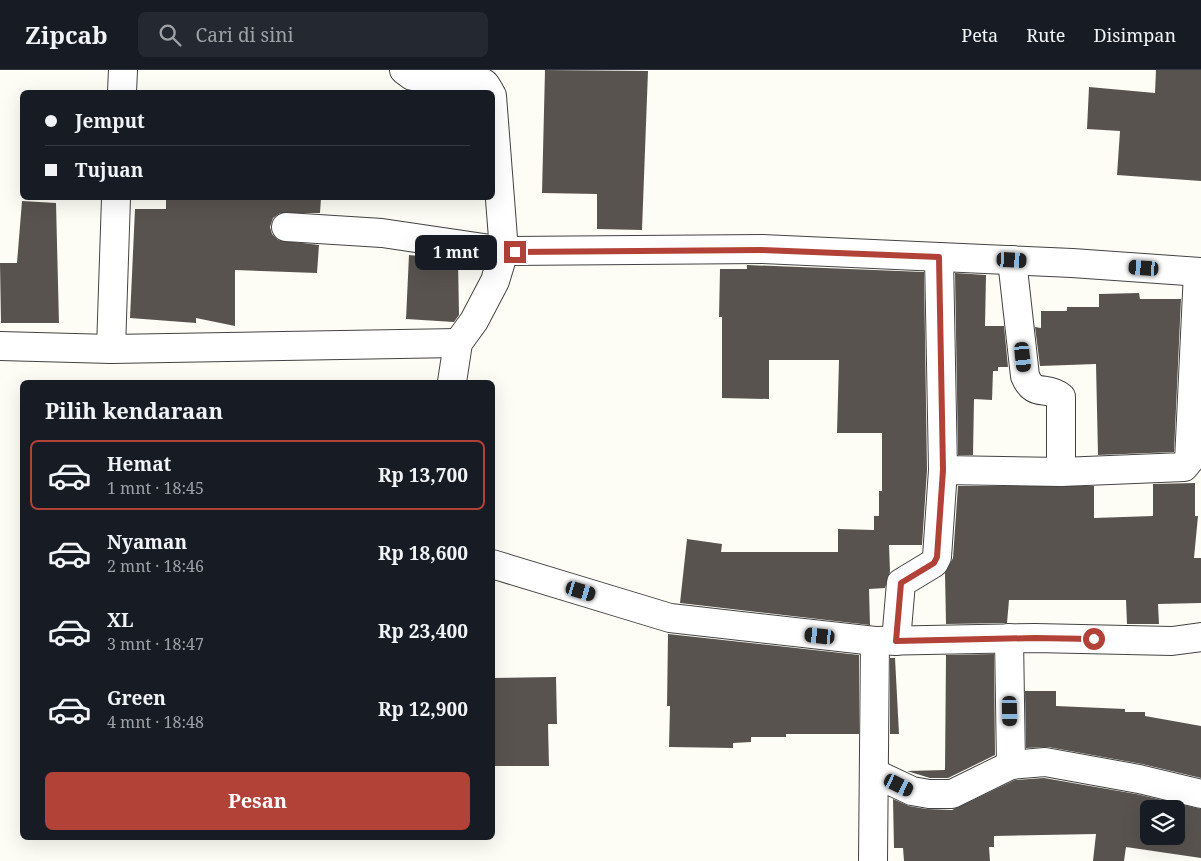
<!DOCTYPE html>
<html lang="id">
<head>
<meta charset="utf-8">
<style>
	body { margin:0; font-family:"Noto Serif",serif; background:#242831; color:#f1f3f6; height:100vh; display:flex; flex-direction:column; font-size:19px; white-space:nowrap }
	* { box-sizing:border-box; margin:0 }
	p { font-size:16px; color:#9ea1a6 }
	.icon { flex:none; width:28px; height:28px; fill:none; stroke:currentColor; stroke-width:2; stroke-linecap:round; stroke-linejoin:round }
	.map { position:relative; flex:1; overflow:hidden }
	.side { position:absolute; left:20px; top:310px; width:475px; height:460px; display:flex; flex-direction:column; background:#171b24; border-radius:8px; box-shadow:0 5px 20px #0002 }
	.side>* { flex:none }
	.hud { position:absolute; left:20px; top:20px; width:475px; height:110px; border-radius:8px; box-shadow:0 5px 20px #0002; display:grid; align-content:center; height:110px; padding:0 25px; background:#171b24 }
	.fabs { position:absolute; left:1140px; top:730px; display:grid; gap:10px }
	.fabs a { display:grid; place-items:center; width:45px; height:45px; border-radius:8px; background:#171b24; box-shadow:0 5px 20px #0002; font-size:25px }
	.end { position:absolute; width:22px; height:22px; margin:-11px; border:6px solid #b24137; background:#fff; box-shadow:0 0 0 2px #fff }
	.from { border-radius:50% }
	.bubble { position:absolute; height:35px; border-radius:8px; background:#171b24; box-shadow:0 5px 20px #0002; font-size:16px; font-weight:700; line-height:35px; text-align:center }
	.car { position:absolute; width:15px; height:30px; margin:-15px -8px; border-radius:6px; box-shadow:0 0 4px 1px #0007; background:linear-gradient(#222 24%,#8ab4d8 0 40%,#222 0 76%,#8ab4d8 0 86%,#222 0) }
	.hud b { display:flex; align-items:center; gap:18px; height:48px; font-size:19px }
	.hud b+b { border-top:1px solid #363941 }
	.hud i { width:12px; height:12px; background:#f1f3f6 }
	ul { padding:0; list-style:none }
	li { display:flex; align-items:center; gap:15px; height:70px; margin:0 10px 8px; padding:0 15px; border:2px solid transparent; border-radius:8px }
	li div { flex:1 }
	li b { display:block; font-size:19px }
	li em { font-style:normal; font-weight:700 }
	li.on { border-color:#b24137 }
	li>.icon { width:45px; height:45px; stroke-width:1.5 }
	h2 { padding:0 25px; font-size:22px; line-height:60px }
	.primary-button { display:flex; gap:10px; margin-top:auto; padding:10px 25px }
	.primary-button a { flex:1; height:58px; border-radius:8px; background:#b24137; color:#fff; font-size:20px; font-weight:700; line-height:58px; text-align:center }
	header { display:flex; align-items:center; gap:30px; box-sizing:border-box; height:70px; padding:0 25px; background:#171b24; border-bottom:1px solid #363941 }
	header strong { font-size:24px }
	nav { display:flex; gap:28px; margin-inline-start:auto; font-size:18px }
	.search { width:350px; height:45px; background:#242831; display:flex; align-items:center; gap:12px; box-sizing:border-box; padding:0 18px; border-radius:8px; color:#9ea1a6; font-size:19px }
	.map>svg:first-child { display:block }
	.building { fill:#58534e; fill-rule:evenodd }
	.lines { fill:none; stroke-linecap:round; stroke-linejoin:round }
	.street-casing { stroke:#434343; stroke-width:30 }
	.street { stroke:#fff; stroke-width:28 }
	.route { stroke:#b24137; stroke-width:6 }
</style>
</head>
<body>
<header>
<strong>Zipcab</strong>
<div class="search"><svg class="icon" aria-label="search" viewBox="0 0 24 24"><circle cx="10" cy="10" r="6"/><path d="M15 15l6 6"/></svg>Cari di sini</div>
<nav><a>Peta</a><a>Rute</a><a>Disimpan</a></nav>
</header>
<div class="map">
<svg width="1201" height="791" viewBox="0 0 1201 791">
	<rect width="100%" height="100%" fill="#fefdf5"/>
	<!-- building -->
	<g class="building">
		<polygon points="545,0 648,1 642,160 597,159 597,124 542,123"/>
		<polygon points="1156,0 1201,0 1201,111 1117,105 1120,61 1087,59 1089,17 1155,23"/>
		<polygon points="166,128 321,128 320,143 280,143 273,148 270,157 272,164 278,170 319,175 317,203 235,200 235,256 196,248 196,253 130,248 135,139 166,139"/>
		<polygon points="22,131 56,133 59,253 1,253 0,193 17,193"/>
		<polygon points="409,185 458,190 459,245 454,252 406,249"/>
		<polygon points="747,195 924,202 927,400 922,475 889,475 890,502 885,518 869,519 870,555 680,533 687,469 722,474 721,482 838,482 838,459 874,460 874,446 879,446 879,421 882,421 882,363 837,363 839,290 769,290 769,329 722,328 722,247 719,247 720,199 747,199"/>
		<polygon points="955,203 986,205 985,256 1004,256 1008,297 998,297 998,301 993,301 992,330 974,329 973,385 958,385"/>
		<polygon points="1139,223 1140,229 1181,229 1174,382 1098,385 1096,294 1040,296 1035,257 1041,258 1041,241 1067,241 1067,237 1099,237 1099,224"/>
		<polygon points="1195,413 1195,446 1198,446 1194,488 1201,488 1201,533 1158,534 1159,554 1127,554 1126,530 1009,530 1007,553 946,554 945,503 953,488 958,416 1094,416 1094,448 1153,446 1153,414"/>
		<polygon points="668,564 859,585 859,664 786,664 786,667 751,667 751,672 733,673 733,678 669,677 670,636 667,636"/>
		<polygon points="994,584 995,685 948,708 930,708 907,701 945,700 946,585"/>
		<polygon points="890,588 895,588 899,664 890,664"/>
		<polygon points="556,607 557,654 548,654 549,696 492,696 492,608"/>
		<polygon points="1025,621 1056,621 1056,636 1125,639 1125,642 1145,642 1145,646 1201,656 1201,708 1142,694 1048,677 1026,678"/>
		<path d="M1044,708l92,16 65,15v49l-75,-11 -2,14h-31l3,-27 -102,2v11h-5l1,14h-86l-1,-13h-9l-1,-49 16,7 17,3 26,1 63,-30zM1149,739h27v27h-27z"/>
	</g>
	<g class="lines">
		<defs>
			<g id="street">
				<polyline points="404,0 412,6 474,7 485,14 490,22"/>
				<polyline points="122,22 123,0"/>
				<polyline points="286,157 382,163 504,181 762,179 1072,193 1201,202"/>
				<path d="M1012,190l13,116c9,22 21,9 36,21v75"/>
				<polyline points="0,276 111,279 458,273"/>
				<polyline points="111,279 116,128"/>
				<polyline points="452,312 458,273 474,251 495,211 504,181 492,26"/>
				<polyline points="943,400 1061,402 1184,397 1189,391 1198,202"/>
				<polyline points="492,494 670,548 875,571 1035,568 1172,571 1201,567"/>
				<polyline points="1009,568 1011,695"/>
				<polyline points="896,571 901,513 934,493 937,487 943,400 939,187"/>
				<polyline points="874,703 912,721 929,724 952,724 1011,695 1045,692 1139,709 1201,724"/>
				<polyline points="873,791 875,571"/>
			</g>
		</defs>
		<!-- street casing -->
		<use href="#street" class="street-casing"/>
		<!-- street -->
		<use href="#street" class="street"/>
	</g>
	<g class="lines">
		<!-- route -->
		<polyline class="route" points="515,182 762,180 939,187 943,400 937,487 934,493 901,513 896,571 1035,568 1094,569"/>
	</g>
</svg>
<div class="fabs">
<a><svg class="icon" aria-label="layers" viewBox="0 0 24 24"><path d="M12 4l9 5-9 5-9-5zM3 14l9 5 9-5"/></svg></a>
</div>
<i class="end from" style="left:1094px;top:569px"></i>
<i class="end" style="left:515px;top:182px"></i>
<div class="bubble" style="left:415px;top:165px;width:82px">1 mnt</div>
<i class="car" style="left:1012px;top:190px;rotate:93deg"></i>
<i class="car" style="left:1144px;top:198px;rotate:274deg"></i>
<i class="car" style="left:1023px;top:287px;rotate:174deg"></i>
<i class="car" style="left:581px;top:521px;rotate:107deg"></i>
<i class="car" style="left:820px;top:566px;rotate:276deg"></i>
<i class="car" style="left:1010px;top:641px;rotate:179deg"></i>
<i class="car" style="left:899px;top:715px;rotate:116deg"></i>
<div class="hud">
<b><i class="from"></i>Jemput</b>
<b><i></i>Tujuan</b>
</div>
<section class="side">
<h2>Pilih kendaraan</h2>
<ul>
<li class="on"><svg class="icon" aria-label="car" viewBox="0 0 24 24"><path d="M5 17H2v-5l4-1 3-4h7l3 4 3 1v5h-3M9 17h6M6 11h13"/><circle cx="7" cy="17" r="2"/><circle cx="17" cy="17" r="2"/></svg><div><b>Hemat</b><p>1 mnt · 18:45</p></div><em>Rp 13,700</em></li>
<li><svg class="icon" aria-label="car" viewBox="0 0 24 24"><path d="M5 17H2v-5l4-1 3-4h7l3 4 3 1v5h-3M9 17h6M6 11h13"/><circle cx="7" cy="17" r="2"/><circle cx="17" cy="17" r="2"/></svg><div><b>Nyaman</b><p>2 mnt · 18:46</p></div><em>Rp 18,600</em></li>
<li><svg class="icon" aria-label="car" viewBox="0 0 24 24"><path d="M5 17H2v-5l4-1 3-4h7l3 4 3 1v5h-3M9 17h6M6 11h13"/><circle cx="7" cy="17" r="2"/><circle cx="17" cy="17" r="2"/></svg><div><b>XL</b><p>3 mnt · 18:47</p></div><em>Rp 23,400</em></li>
<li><svg class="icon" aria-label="car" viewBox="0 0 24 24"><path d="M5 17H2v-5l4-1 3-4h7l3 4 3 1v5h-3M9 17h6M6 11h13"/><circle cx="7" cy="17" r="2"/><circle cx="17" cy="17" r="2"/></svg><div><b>Green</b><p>4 mnt · 18:48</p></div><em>Rp 12,900</em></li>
</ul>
<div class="primary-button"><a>Pesan</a></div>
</section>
</div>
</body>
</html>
